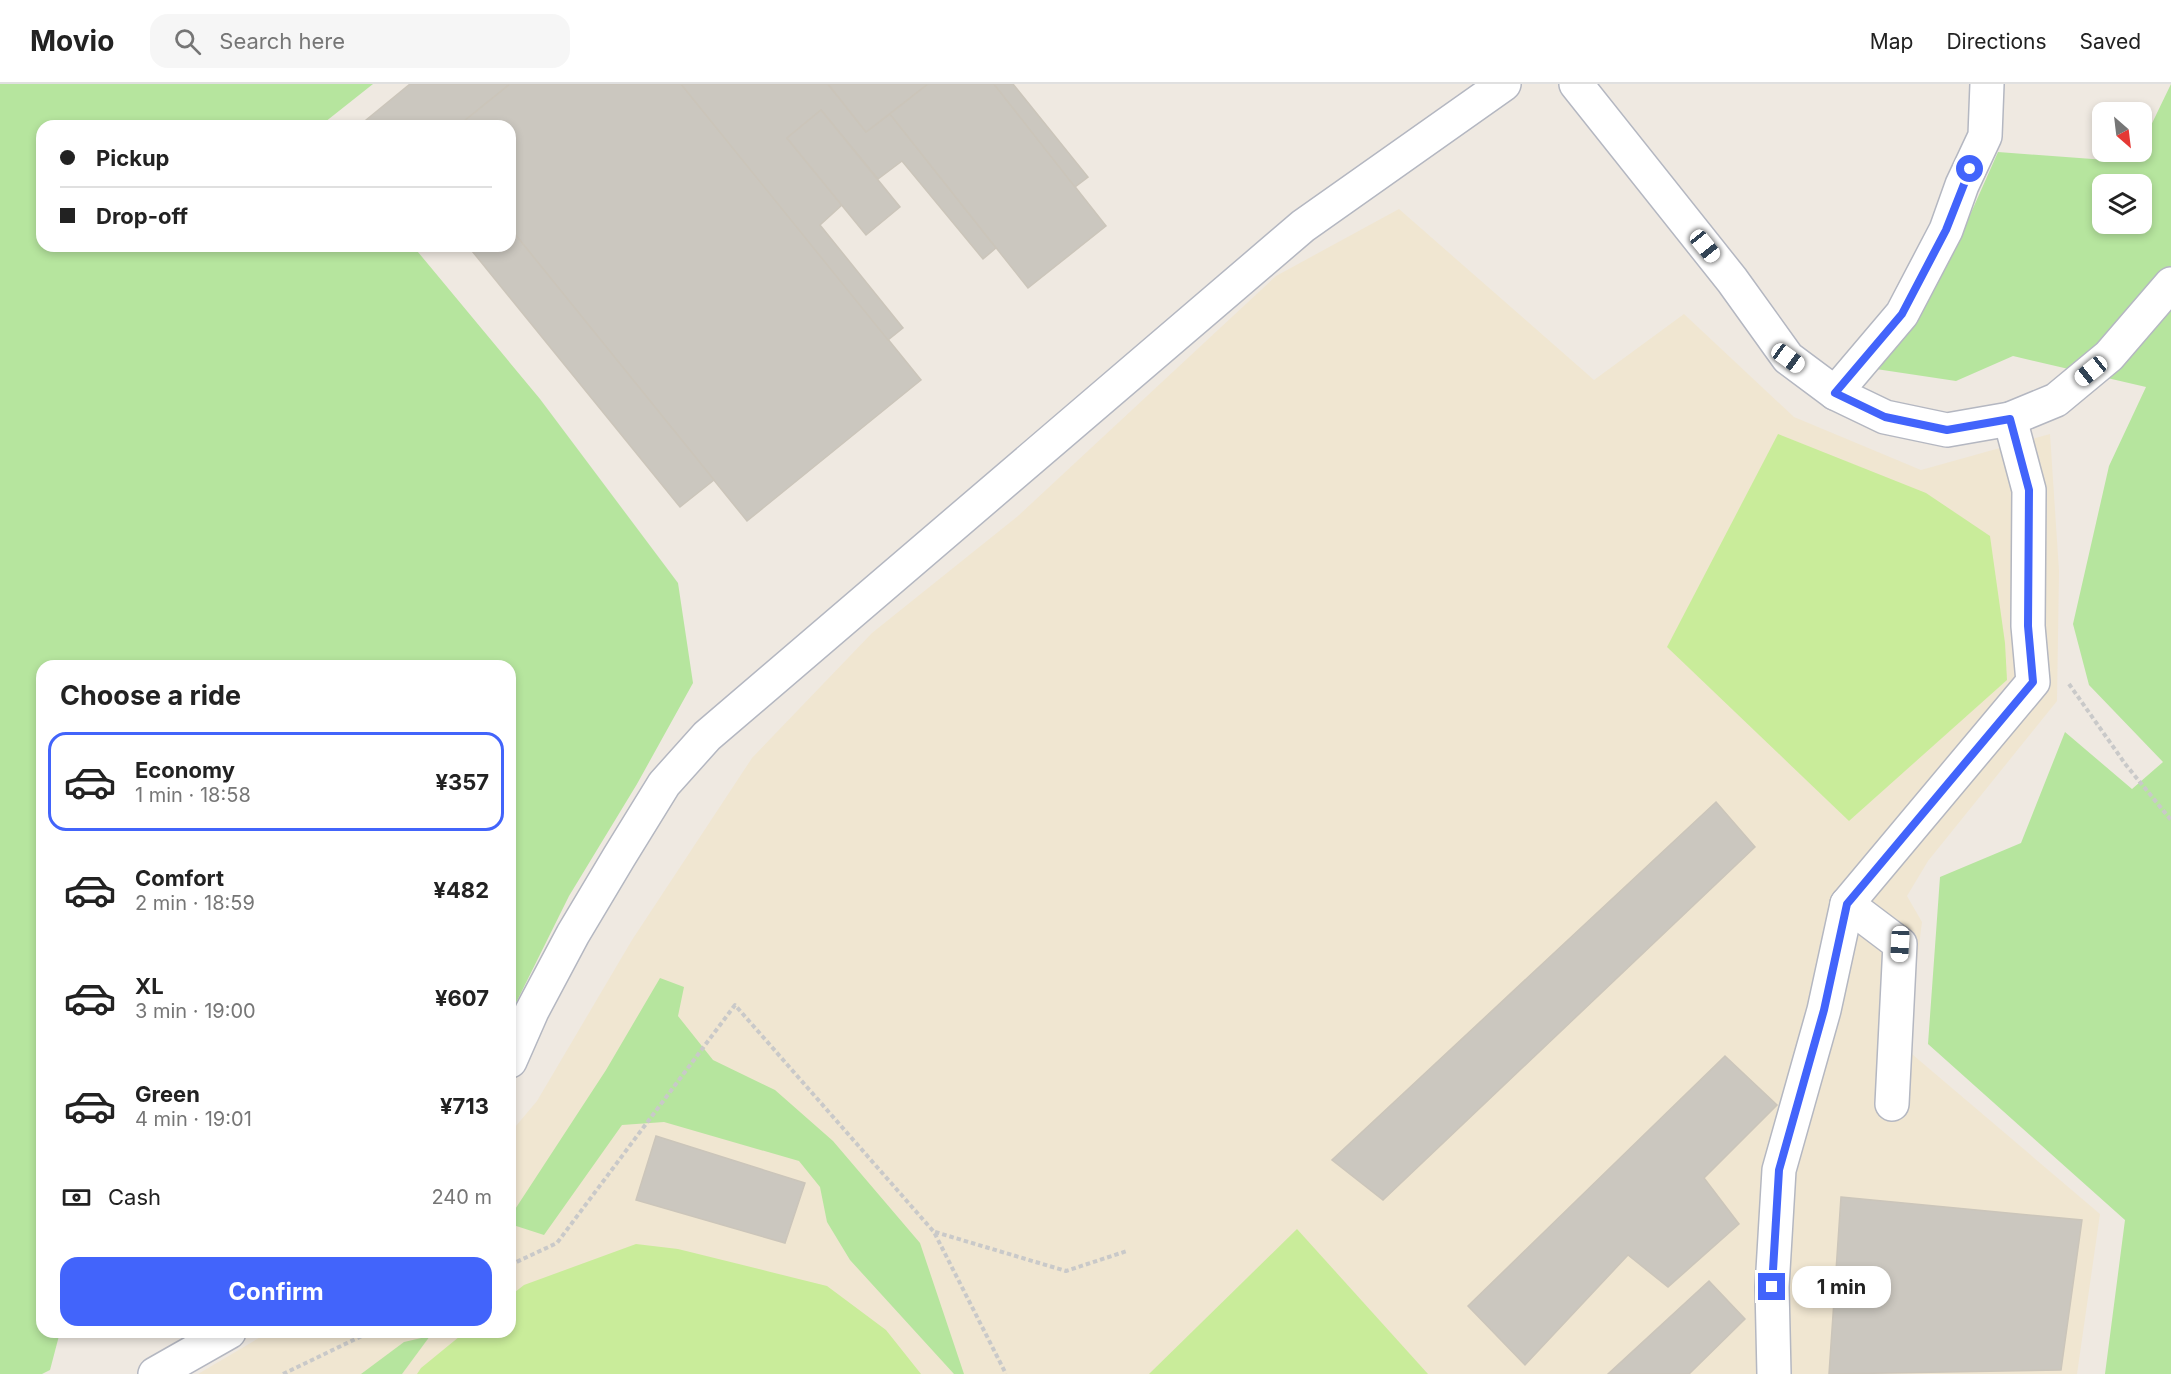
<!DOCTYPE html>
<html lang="en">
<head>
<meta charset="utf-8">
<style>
	body { margin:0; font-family:Inter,sans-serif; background:#f6f6f6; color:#222; height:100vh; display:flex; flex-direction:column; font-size:22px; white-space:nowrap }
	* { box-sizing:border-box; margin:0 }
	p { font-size:20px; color:#767676 }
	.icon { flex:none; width:33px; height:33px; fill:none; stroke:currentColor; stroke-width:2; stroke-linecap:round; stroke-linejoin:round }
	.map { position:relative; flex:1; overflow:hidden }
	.panel { position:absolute; left:36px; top:576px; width:480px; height:678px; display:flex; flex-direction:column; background:#fff; border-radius:18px; box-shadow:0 3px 9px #0003 }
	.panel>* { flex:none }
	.guide { position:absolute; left:36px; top:36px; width:480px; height:132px; border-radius:18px; box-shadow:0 3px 9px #0003; display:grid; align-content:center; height:132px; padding:0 24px; background:#fff }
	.needle { width:39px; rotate:152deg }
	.fabs { position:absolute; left:2092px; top:18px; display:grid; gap:12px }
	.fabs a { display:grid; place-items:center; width:60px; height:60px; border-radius:12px; background:#fff; box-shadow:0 3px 9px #0003; font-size:30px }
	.end { position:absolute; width:27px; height:27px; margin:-14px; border:8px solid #4264fb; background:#fff; box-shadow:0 0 0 3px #fff }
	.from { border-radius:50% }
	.bubble { position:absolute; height:42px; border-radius:18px; background:#fff; box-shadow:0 3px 9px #0003; font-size:20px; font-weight:700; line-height:42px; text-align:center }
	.car { position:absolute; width:18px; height:36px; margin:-18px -9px; border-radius:8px; box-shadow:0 0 4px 2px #0007; background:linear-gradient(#fff 24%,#345 0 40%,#fff 0 76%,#345 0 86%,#fff 0) }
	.guide b { display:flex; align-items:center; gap:21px; height:57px; font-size:22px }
	.guide b+b { border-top:2px solid #e0e0e0 }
	.guide i { width:15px; height:15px; background:#222 }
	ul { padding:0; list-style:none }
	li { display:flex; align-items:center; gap:18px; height:99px; margin:0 12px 9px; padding:0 12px; border:3px solid transparent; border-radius:18px }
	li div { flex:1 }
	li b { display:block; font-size:22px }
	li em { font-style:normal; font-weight:700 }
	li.selected { border-color:#4264fb }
	li>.icon { width:54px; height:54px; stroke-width:1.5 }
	h2 { padding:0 24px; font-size:27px; line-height:72px }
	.pay { display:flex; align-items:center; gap:15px; height:66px; padding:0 24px; font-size:22px }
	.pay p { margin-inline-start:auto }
	.button { display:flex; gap:12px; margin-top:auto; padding:12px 24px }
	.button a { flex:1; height:69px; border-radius:18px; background:#4264fb; color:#fff; font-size:24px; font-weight:700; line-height:69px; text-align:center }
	header { display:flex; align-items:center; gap:36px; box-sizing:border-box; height:84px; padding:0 30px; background:#fff; border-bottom:2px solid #e0e0e0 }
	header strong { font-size:28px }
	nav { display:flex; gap:33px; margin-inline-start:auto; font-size:21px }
	.search { width:420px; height:54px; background:#f6f6f6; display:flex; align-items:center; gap:15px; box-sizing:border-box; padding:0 21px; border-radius:18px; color:#767676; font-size:22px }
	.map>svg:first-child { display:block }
	.education { fill:#f0e6d1 }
	.green { fill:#b6e59e; fill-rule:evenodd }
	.pitch { fill:#c9ec9a }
	.building { fill:#cbc7bf; stroke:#cbc5ba; stroke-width:1.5 }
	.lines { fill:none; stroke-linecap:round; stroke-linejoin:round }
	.minor-casing { stroke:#b4b7c1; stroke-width:36 }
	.path { stroke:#c9c9c9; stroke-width:4; stroke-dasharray:4.5 3; stroke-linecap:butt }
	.minor { stroke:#fff; stroke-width:33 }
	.route { stroke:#4264fb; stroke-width:8 }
</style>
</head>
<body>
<header>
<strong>Movio</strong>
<div class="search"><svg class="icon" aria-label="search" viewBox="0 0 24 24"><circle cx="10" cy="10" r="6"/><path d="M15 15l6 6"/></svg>Search here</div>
<nav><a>Map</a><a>Directions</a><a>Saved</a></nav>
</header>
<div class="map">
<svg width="2171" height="1290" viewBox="0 0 2171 1290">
	<rect width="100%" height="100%" fill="#efe9e1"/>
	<!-- education -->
	<polygon class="education" points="1399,125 1594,296 1684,230 1794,333 1921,386 2050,350 2059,487 2057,617 1928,777 1907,812 1922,838 1906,965 2100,1130 2077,1290 198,1290 269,1248 510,1248 510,1049 537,1017 632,856 752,674 872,549 1018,432 1276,192"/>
	<!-- green -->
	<g class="green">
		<polygon points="0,0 373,0 320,42 42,42 42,162 413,162 540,315 678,499 693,599 637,700 569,812 510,931 510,582 42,582 42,1248 60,1248 50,1286 42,1290 0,1290"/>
		<path d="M2171,0v1290h-66l20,-154 -197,-176 12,-167 81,-34 44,-111 67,57 31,-27 -74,-77 -16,-61 36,-158 37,-79 -133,-31 -57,25 -80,-12 82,-127 40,-90 135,10 5,-10h4v-8zM2103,100h39v40h-39z"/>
		<polygon points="660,894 684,903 678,932 713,976 775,1006 833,1057 920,1159 964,1290 954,1290 850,1176 827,1138 820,1103 799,1077 664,1038 622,1041 544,1151 510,1140 510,1133 606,986"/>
		<polygon points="430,1252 402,1290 361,1290 404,1258"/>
	</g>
	<!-- pitch -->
	<g class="pitch">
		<polygon points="1778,350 1926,409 1990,452 2005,559 2007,596 1849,737 1667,563"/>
		<polygon points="1297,1145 1428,1290 1149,1290"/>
		<polygon points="636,1160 678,1165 827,1202 886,1246 921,1290 417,1290 421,1284 465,1248 510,1248 510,1212 524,1201"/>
	</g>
	<!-- building -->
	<g class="building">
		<polygon points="410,0 510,0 458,42 371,42 366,36"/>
		<polygon points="510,0 681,0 921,296 747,437 510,144 510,42 458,42"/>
		<polygon points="681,0 828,0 866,48 890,30 996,164 983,175 902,77 878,95 821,26 787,54 842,121 820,141 903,244 888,256"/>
		<polygon points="828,0 928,0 866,48"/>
		<polygon points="928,0 994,0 1106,142 1028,204 890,30"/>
		<polygon points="994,0 1013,0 1088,93 1075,103"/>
		<polygon points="821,26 900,123 866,151 787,54"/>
		<polygon points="510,144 714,396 680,423 468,162 510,162"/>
		<polygon points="1716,718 1755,763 1383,1116 1332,1076"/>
		<polygon points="1725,972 1777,1021 1704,1094 1739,1140 1668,1203 1628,1171 1525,1281 1468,1222"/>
		<polygon points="656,1052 805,1099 785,1159 636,1116"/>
		<polygon points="1841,1113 2082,1136 2061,1286 1829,1290"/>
		<polygon points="1709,1197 1745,1235 1689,1290 1608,1290"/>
	</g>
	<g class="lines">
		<defs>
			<g id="minor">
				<polyline points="1576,0 1732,196 1788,274 1835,309 1885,333 1947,346 2010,335 2056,316 2109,272 2171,200"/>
				<polyline points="1835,309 1902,230 1946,146 1962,101 1985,52 1987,0"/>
				<polyline points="1847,820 1900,860 1892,1020"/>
				<polyline points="510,977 532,927 573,850 619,773 664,700 707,652 1303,142 1504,0"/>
				<polyline points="155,1290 229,1248"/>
				<polyline points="1774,1290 1772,1203 1779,1086 1824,926 1847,820 2033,598 2028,542 2029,406 2010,335"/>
			</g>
		</defs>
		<!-- minor casing -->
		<use href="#minor" class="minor-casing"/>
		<!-- path -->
		<g class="path">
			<polyline points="2069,600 2126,681 2171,736"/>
			<polyline points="935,1148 1066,1187 1127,1167"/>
			<polyline points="510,1181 557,1159 735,921 934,1148 1006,1290"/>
			<polyline points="283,1290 370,1248"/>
		</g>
		<!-- minor -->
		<use href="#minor" class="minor"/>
	</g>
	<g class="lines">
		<!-- route -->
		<polyline class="route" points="1772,1203 1779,1086 1824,926 1847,820 2033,598 2028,542 2029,406 2010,335 1947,346 1885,333 1835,309 1902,230 1946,146 1970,85"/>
	</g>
</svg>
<div class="fabs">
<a><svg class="needle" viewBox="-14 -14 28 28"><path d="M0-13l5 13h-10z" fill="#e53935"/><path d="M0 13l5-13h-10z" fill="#767676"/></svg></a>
<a><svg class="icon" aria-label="layers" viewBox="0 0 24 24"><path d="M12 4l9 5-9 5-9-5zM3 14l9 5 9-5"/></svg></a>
</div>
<i class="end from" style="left:1970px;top:85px"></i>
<i class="end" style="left:1772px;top:1203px"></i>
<div class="bubble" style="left:1792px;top:1182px;width:99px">1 min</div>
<i class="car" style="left:1705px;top:162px;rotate:141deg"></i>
<i class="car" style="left:1788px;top:274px;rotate:126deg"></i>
<i class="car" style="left:2091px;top:287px;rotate:231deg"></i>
<i class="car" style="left:1900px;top:860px;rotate:183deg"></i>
<div class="guide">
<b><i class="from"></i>Pickup</b>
<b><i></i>Drop-off</b>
</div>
<section class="panel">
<h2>Choose a ride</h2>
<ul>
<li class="selected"><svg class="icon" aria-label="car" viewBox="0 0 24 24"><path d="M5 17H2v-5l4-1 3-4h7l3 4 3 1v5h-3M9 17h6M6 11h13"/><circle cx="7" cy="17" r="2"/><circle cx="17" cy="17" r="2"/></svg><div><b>Economy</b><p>1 min · 18:58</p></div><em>¥357</em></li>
<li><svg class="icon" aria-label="car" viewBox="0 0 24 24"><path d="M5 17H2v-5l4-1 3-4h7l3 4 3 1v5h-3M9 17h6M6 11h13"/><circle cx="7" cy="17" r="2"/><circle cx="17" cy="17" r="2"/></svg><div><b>Comfort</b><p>2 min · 18:59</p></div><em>¥482</em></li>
<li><svg class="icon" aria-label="car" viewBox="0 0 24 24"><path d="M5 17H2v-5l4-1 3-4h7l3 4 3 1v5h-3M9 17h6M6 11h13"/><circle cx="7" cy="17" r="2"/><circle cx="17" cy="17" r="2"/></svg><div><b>XL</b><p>3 min · 19:00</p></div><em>¥607</em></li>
<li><svg class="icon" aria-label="car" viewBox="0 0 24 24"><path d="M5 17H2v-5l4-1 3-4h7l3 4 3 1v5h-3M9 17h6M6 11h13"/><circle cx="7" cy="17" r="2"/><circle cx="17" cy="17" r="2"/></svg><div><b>Green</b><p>4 min · 19:01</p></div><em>¥713</em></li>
</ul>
<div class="pay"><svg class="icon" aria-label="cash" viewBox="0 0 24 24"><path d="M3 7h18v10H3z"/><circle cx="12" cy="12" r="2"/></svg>Cash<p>240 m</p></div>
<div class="button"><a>Confirm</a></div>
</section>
</div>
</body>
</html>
